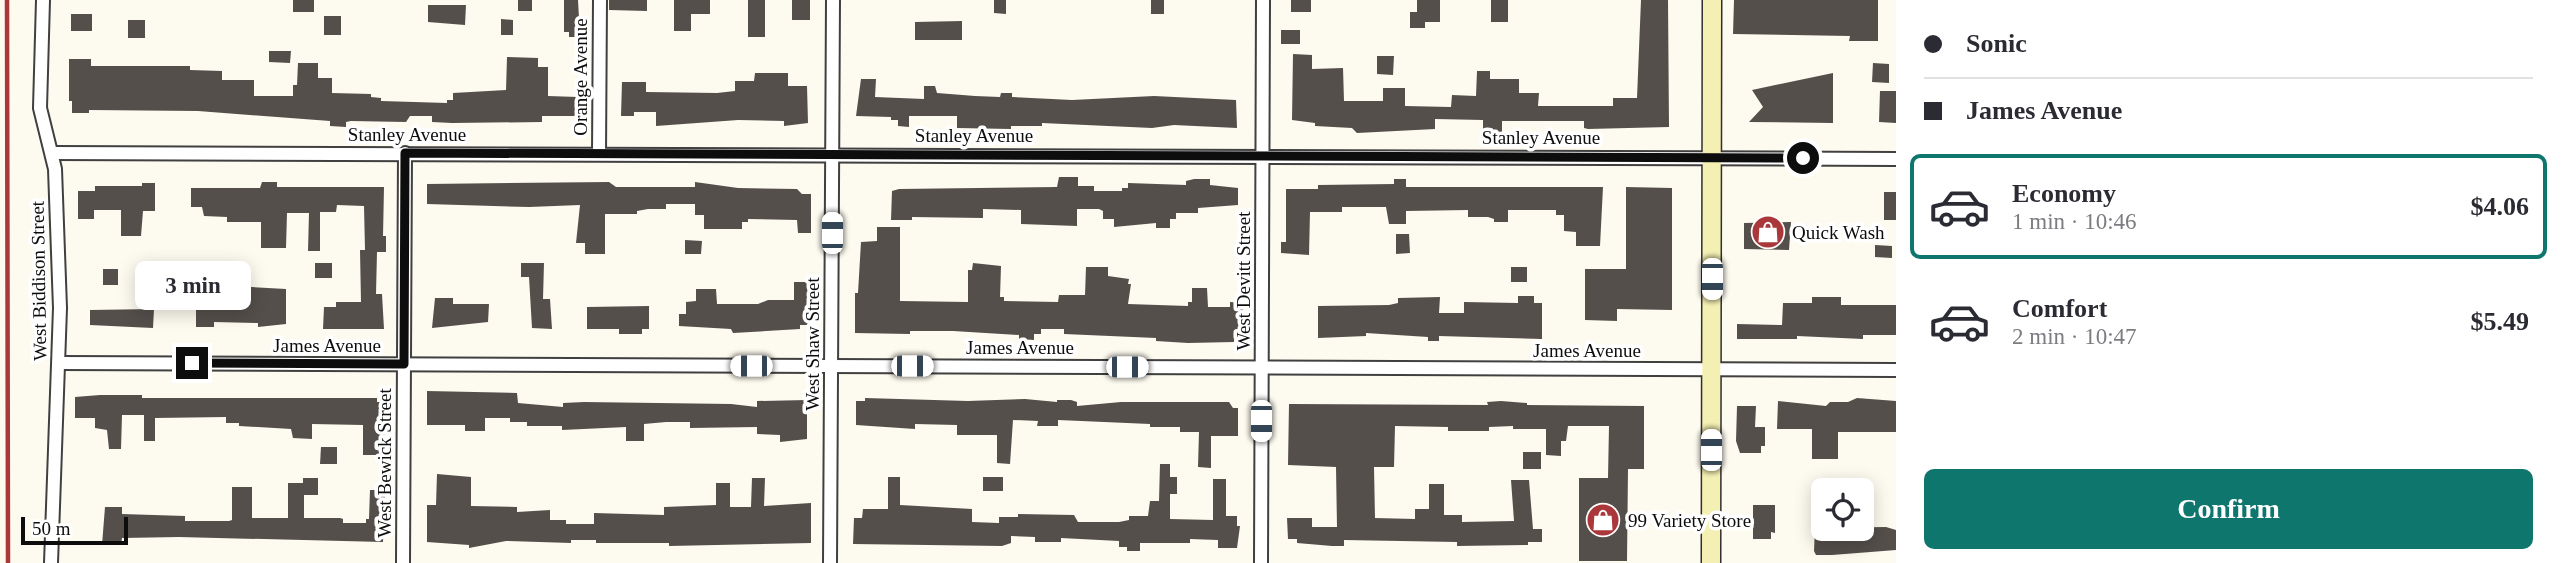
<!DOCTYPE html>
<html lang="en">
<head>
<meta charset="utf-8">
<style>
	body { margin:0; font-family:"Times New Roman",serif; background:#f2f2f3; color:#2b2b33; height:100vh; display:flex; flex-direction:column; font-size:26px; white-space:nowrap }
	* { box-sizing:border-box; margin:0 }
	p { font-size:23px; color:#7c7c81 }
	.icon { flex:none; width:38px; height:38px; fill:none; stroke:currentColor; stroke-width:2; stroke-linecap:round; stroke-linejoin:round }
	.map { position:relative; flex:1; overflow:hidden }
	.drawer { display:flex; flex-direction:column; background:#fff; width:665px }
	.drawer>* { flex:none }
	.banner { display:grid; align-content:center; height:154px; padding:0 28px; background:#fff }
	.tools { position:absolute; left:1811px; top:478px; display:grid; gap:14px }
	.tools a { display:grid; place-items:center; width:63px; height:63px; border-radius:10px; background:#fff; box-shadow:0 4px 18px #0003; font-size:35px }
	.scale { position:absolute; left:21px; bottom:18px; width:107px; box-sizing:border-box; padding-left:7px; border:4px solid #0d0d0d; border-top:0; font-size:19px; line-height:24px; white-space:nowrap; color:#0d0d0d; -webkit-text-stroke:5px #fff; paint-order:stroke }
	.end { position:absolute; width:32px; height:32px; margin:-16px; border:9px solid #0d0d0d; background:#fff; box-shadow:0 0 0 4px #fff }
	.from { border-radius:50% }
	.bubble { position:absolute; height:49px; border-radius:10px; background:#fff; box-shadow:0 4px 18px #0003; font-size:23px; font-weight:600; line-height:49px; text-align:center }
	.car { position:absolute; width:21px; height:42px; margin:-21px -10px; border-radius:9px; box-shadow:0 0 5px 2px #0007; background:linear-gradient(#fff 24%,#345 0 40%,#fff 0 76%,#345 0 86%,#fff 0) }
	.banner b { display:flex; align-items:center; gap:24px; height:66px; font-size:26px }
	.banner b+b { border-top:2px solid #e1e1e2 }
	.banner i { width:18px; height:18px; background:#2b2b33 }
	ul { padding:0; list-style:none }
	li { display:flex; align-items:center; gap:21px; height:105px; margin:0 14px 10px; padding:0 14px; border:4px solid transparent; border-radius:10px }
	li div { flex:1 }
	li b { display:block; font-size:26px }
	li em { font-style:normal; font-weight:600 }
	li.selected { border-color:#0f766e }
	li>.icon { width:63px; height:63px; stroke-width:1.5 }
	.cta { display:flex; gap:14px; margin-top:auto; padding:14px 28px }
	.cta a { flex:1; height:80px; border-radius:10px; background:#0f766e; color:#fff; font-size:28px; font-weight:600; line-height:80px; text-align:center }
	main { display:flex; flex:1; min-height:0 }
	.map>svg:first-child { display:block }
	.building { fill:#544f4b }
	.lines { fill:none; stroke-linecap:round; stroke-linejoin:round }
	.street-casing { stroke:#404040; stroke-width:16 }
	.secondary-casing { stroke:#2f2f2f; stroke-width:21 }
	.street { stroke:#fff; stroke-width:12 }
	.secondary { stroke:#f4efb2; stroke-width:18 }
	.rail { stroke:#aa3739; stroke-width:4.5 }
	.route { stroke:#0d0d0d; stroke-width:9 }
	.labels { text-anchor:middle; stroke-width:7; stroke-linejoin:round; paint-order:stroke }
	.street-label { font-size:19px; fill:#0d0d0d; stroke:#fff }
	.poi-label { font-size:19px; fill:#0d0d0d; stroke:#fff; text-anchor:start }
</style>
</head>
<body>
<main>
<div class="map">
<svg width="1896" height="563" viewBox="0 0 1896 563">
	<rect width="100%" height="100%" fill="#fdfaef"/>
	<!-- building -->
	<g class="building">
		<rect x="293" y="0" width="21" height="12"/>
		<rect x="518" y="0" width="14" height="11"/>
		<polygon points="564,0 578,0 580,37 569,37 569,32 564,32"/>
		<polygon points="609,0 647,0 647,11 609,10"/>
		<polygon points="674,0 710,0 710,14 691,14 691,31 674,31"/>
		<rect x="748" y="0" width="17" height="37"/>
		<rect x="792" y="0" width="18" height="20"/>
		<polygon points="994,0 1006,0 1006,14 994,13"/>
		<rect x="1151" y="0" width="13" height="14"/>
		<rect x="1291" y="0" width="20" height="12"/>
		<polygon points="1417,0 1440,0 1440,22 1425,22 1425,28 1410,28 1410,12 1417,12"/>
		<rect x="1491" y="0" width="17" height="22"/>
		<polygon points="1641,0 1668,0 1669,127 1588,129 1584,128 1584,121 1502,121 1502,133 1491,133 1491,130 1483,130 1483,120 1435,119 1435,129 1357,133 1352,128 1315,126 1315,123 1292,120 1293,54 1312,55 1312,69 1343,68 1344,101 1383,101 1383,88 1405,88 1405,106 1451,107 1452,95 1476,96 1477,71 1490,71 1490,79 1519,79 1519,93 1539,93 1538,106 1613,106 1613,98 1637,98"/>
		<polygon points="1734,0 1878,0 1878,41 1849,41 1850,36 1733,34"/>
		<polygon points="428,5 466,5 465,25 428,22"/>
		<rect x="71" y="14" width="21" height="17"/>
		<rect x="324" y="16" width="17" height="19"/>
		<polygon points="501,19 513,20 513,35 501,35"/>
		<rect x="128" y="20" width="17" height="18"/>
		<polygon points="962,21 962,40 915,40 915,22"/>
		<rect x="1281" y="30" width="19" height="14"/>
		<polygon points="269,51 291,51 290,63 269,62"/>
		<polygon points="1377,56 1394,56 1393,75 1377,74"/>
		<polygon points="507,57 538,58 538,67 548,67 548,96 578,97 578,116 542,116 542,122 452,123 432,122 432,116 410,116 406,122 351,121 346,122 346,127 330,126 330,121 198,111 89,110 89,113 72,113 72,101 69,101 69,59 91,59 91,66 190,66 190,70 222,71 222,80 254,80 254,96 293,96 293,85 297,85 298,63 318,63 318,78 332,78 332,93 371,94 371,97 381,98 381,101 447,103 447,100 453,100 453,93 506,90"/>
		<polygon points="1873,63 1889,64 1889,83 1872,82"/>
		<polygon points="755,73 788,73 788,86 807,86 808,123 784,126 784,121 738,120 656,126 656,112 634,112 634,116 621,116 622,82 646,82 646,92 717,93 735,91 735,81 754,81"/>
		<polygon points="1833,73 1833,123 1749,122 1763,107 1752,90"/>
		<polygon points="861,79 876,79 875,97 924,99 924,86 935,86 937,93 975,96 1000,97 1001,93 1012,93 1012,97 1072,100 1154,96 1236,100 1237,128 1174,125 1152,128 1042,123 1042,126 1011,126 1011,129 957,128 957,116 909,116 909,127 898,126 898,120 891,120 891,117 856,116"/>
		<polygon points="1880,91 1896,91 1896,123 1879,122"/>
		<polygon points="1059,177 1078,177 1078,186 1094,186 1094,191 1122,191 1122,188 1128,188 1128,183 1186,185 1186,181 1194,179 1210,179 1210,185 1238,188 1238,205 1198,208 1198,213 1176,213 1176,219 1170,219 1170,228 1156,228 1156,223 1114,227 1114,219 1103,219 1103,211 1099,209 1077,209 1077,226 1021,224 1021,210 983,209 983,218 912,217 912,220 891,220 892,191 899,189 1057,187"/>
		<polygon points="1394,179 1406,179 1406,187 1603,187 1600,246 1576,246 1576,232 1564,231 1564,215 1556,215 1556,210 1508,210 1508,222 1494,222 1494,219 1488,217 1468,217 1468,210 1406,211 1406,224 1389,224 1386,207 1342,207 1342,212 1310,212 1309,255 1281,253 1281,242 1286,242 1286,189 1318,189 1318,185 1394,184"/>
		<polygon points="262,182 277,182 277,187 384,187 383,236 386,236 386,252 377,252 376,294 382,294 384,329 323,329 324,307 336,307 336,302 361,302 360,250 365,250 364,206 337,205 336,212 320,212 320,251 308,251 309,213 287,213 286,248 261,248 261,222 227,222 227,217 204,216 202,207 191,207 191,188 260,188"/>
		<polygon points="609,182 616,187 695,187 695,182 738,188 797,189 802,194 811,194 811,233 798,233 797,220 748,219 748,222 742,222 742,229 704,229 704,215 695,215 695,204 666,204 666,209 648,209 637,211 637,214 605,214 605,254 585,254 585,243 576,243 580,205 529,207 427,204 427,184"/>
		<polygon points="142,183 155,183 155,211 143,211 141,236 121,236 121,210 94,210 94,219 78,219 78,191 95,191 95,186 142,186"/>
		<polygon points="1626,187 1672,188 1672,310 1617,309 1617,321 1585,320 1585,269 1626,269"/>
		<rect x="1884" y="192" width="12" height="28"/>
		<polygon points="1791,222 1789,250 1744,249 1744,223"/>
		<polygon points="877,227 900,227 900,301 968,302 968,270 972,270 973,263 1001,266 1000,297 1004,297 1004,301 1058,302 1059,295 1085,295 1086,267 1108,267 1108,276 1129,279 1128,284 1131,284 1128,304 1188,306 1188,302 1192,302 1192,288 1207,288 1208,307 1230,307 1230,302 1243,303 1243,337 1234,337 1234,342 1188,343 1156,341 1156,338 1064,334 1064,329 1041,329 1041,334 1034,334 1034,340 1019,339 1019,335 953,331 910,331 910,334 855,333 855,293 858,293 861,242 877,241"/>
		<polygon points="1396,234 1409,234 1410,253 1396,254"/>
		<polygon points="685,240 702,241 701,254 685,254"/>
		<polygon points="1875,245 1892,246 1892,258 1875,257"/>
		<rect x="315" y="263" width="17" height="15"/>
		<polygon points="521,263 544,263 543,299 550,299 552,329 532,328 529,277 521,277"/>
		<rect x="1511" y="267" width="16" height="15"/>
		<rect x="103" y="269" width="15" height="16"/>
		<polygon points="794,282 809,282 809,325 800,325 800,329 733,333 731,329 679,326 679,314 686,314 686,302 696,301 696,289 716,289 717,304 758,304 768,300 794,300"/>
		<polygon points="234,286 286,289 286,324 258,327 258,323 214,322 214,327 196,327 196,307 201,307 201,302 222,302 222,294 232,294"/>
		<polygon points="1518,296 1534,296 1534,303 1542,303 1542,339 1439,336 1439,341 1428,341 1428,337 1366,333 1366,336 1318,338 1318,306 1389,305 1398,303 1398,298 1440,297 1439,313 1464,313 1464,302 1518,303"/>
		<polygon points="1812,297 1841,297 1841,305 1896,305 1896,335 1863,335 1863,339 1797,336 1797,339 1737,339 1737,324 1782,325 1783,303 1812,303"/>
		<polygon points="435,298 453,298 453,304 489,304 488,322 432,328"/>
		<polygon points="649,306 649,329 642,329 642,334 619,334 619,329 587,329 587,307"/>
		<polygon points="154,309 153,328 90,325 90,310"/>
		<polygon points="427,391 517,393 518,403 563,407 563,403 584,402 731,404 757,407 757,401 807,400 807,439 780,442 780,435 757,434 757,427 690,428 690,422 666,422 644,424 644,441 626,441 626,427 562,430 562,426 527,426 527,422 510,422 510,418 485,418 485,431 465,431 465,425 427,425"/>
		<polygon points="100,395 142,395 142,398 377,398 377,402 383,402 385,455 363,455 363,425 312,424 312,439 293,438 291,429 239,426 239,423 226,423 226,417 155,418 155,441 144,441 144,415 122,415 121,449 109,449 107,430 95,428 95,418 75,418 75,397"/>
		<polygon points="865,398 968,401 1025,399 1057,402 1057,400 1071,400 1077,402 1077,406 1121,402 1229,402 1233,408 1238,408 1238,436 1211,436 1211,468 1198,467 1199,432 1180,432 1180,427 1150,427 1150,424 1058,420 1058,426 1037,426 1038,421 1013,420 1010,464 997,463 997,435 957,435 957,425 915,424 915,429 856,425 856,401 865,401"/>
		<polygon points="1857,398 1896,401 1896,432 1838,432 1838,459 1812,459 1812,429 1777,429 1778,401 1826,406 1830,402 1848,402"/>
		<polygon points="1501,401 1527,403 1527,405 1644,406 1644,469 1628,469 1627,561 1579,561 1579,478 1608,478 1609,426 1568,426 1566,441 1561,441 1561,456 1546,455 1546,429 1513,429 1513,426 1489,427 1489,431 1448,431 1448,427 1395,426 1394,467 1374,467 1375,518 1415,519 1415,509 1429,509 1429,484 1444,484 1444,515 1462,515 1462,522 1514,521 1511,480 1529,480 1533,529 1542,529 1542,542 1528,542 1528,545 1457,546 1457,542 1344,540 1344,546 1332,546 1297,543 1297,539 1288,539 1287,518 1312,518 1312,527 1337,527 1336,467 1288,465 1289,404 1488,405 1487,402"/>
		<polygon points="1737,406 1756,406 1755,427 1765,427 1765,446 1761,446 1761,453 1740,453 1736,441"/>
		<polygon points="321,447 337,447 337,464 320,464"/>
		<rect x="1523" y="452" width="18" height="17"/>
		<polygon points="1160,464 1170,464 1170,477 1177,477 1177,494 1170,494 1170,519 1213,520 1213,479 1226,479 1226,516 1237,516 1237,526 1240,526 1237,548 1218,548 1218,540 1190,539 1190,543 1140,543 1140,551 1127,551 1127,547 1119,547 1119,541 1061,538 1061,542 1035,542 1035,537 1011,536 1011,543 1002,546 853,544 854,518 862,518 863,509 888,509 888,477 900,477 900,505 972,509 972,522 999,523 999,517 1018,517 1018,514 1074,515 1078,522 1119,522 1129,520 1129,516 1148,516 1150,501 1159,501"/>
		<polygon points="437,474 471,477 471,506 517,507 517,512 550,510 550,520 566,520 566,524 594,524 594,513 664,515 664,507 716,505 716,483 730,483 730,507 751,507 752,478 765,478 764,506 811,503 811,543 669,546 669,543 596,543 596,540 571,540 571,543 506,541 469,548 469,545 427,542 427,505 436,505"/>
		<rect x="983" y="477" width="20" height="14"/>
		<polygon points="303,478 318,478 318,495 304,495 304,518 340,518 343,519 343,523 366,523 366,519 369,519 370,490 385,490 383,542 179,537 122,538 121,545 102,545 105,507 122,507 122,514 185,516 185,521 229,521 232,520 232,487 252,487 252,518 288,518 288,483 303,483"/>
		<polygon points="1753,505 1775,505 1775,533 1771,532 1771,539 1753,539"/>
		<polygon points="1886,527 1896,530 1896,550 1832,555 1816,555 1814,551 1815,528"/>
	</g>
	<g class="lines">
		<defs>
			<g id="street">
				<polyline points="43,0 40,108 55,169 60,308 51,563"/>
				<polyline points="53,153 1896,159"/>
				<polyline points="599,154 600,0"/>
				<polyline points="60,363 1896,370"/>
				<polyline points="403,563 405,153"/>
				<polyline points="830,563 833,0"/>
				<polyline points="1261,563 1263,0"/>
			</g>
			<polyline id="secondary" points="1711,563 1712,0"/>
		</defs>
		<!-- street casing -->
		<use href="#street" class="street-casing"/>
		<!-- secondary casing -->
		<use href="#secondary" class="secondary-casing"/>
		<!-- street -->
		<use href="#street" class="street"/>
		<!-- secondary -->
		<use href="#secondary" class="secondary"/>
		<!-- rail -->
		<polyline class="rail" points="7,0 8,563"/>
	</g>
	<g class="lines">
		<!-- route -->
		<polyline class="route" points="192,363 404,364 405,153 1803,158"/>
	</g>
	<!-- icons -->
	<defs>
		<symbol id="shop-disc" viewBox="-11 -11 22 22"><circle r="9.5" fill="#aa3739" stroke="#fff"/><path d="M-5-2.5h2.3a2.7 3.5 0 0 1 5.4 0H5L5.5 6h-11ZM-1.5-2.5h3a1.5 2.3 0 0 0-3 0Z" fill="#fff"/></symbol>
	</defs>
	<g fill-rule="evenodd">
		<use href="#shop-disc" x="1749" y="213" width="38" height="38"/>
		<use href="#shop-disc" x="1584" y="501" width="38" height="38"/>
	</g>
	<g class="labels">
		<!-- street labels -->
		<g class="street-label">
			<text transform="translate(580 77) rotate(-90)" y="7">Orange Avenue</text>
			<text x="407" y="141">Stanley Avenue</text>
			<text x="974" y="142">Stanley Avenue</text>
			<text x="1541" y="144">Stanley Avenue</text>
			<text transform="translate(38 281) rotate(-91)" y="7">West Biddison Street</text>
			<text transform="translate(1243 281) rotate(-90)" y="7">West Devitt Street</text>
			<text transform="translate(812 344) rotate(-90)" y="7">West Shaw Street</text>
			<text x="327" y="352">James Avenue</text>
			<text x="1020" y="354">James Avenue</text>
			<text x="1587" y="357">James Avenue</text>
			<text transform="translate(384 463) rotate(-90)" y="7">West Bewick Street</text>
		</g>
		<!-- poi labels -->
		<g class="poi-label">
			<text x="1792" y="239">Quick Wash</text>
			<text x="1628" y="527">99 Variety Store</text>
		</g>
	</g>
</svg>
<div class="tools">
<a><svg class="icon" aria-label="locate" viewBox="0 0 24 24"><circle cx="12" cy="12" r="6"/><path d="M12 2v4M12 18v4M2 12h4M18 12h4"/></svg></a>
</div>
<div class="scale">50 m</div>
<i class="end from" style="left:1803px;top:158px"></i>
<i class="end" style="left:192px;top:363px"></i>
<div class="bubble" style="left:135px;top:261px;width:116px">3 min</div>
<i class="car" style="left:832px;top:233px;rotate:0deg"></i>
<i class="car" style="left:1712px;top:279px;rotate:180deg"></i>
<i class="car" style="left:751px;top:366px;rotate:270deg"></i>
<i class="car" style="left:912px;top:366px;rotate:90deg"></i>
<i class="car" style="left:1127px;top:367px;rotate:90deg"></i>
<i class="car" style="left:1261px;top:421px;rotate:180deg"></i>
<i class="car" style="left:1711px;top:450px;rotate:0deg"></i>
</div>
<section class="drawer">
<div class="banner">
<b><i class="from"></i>Sonic</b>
<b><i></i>James Avenue</b>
</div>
<ul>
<li class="selected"><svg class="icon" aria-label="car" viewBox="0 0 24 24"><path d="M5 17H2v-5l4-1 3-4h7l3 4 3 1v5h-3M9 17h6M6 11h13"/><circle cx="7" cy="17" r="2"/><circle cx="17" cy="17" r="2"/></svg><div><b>Economy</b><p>1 min · 10:46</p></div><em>$4.06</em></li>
<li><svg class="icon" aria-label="car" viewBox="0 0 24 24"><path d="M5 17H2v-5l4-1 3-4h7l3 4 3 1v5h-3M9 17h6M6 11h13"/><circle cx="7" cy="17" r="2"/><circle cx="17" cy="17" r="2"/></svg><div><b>Comfort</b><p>2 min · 10:47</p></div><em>$5.49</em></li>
</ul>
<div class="cta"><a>Confirm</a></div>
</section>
</main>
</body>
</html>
